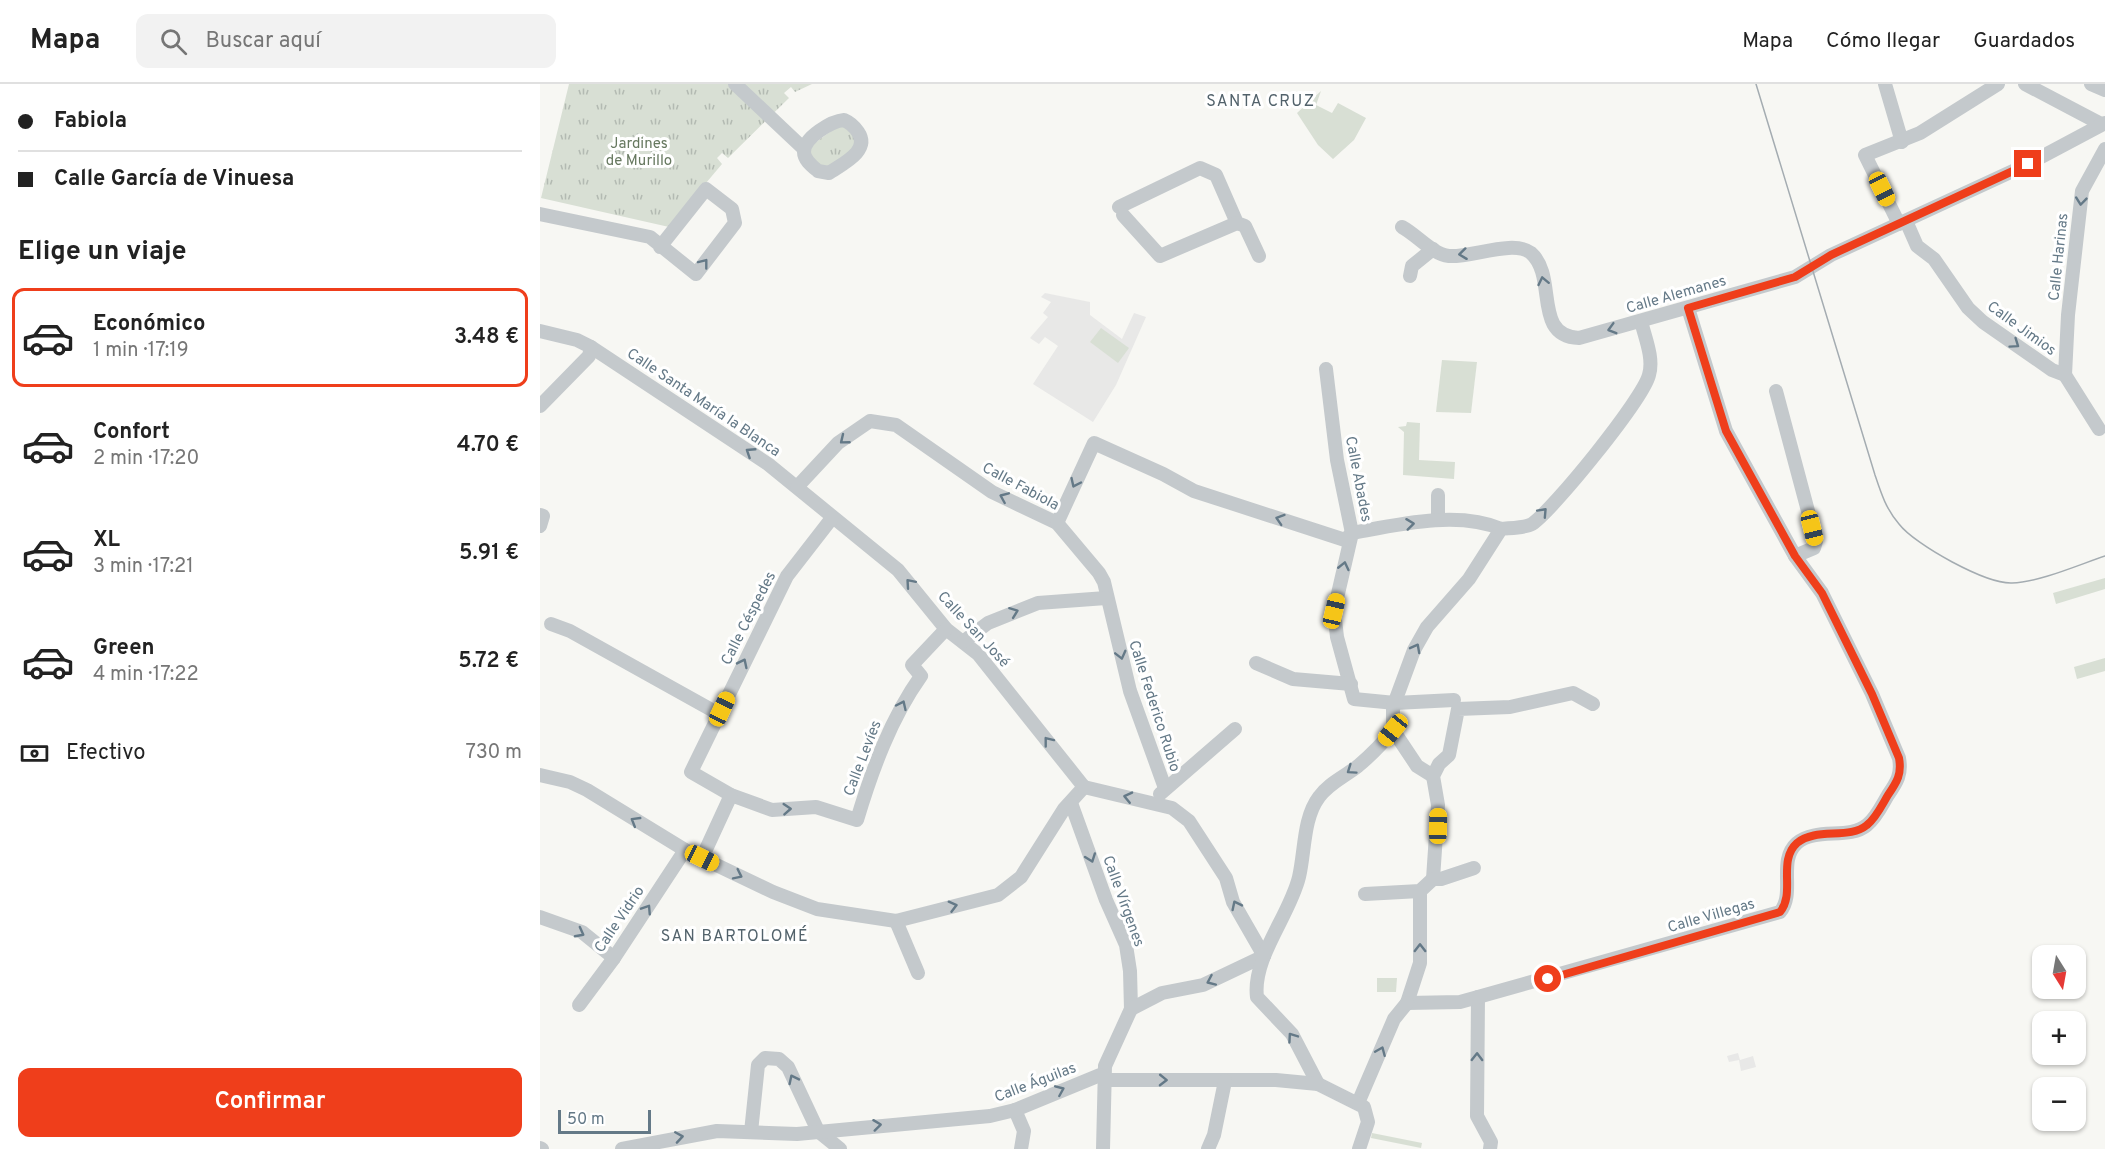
<!DOCTYPE html>
<html lang="es">
<head>
<meta charset="utf-8">
<style>
	body { margin:0; font-family:Overpass,sans-serif; background:#f2f2f2; color:#222; height:100vh; display:flex; flex-direction:column; font-size:22px; white-space:nowrap }
	* { box-sizing:border-box; margin:0 }
	p { font-size:20px; color:#767676 }
	.icon { flex:none; width:33px; height:33px; fill:none; stroke:currentColor; stroke-width:2; stroke-linecap:round; stroke-linejoin:round }
	.map { position:relative; flex:1; overflow:hidden }
	.panel { display:flex; flex-direction:column; background:#fff; width:540px }
	.panel>* { flex:none }
	.banner { display:grid; align-content:center; height:132px; padding:0 18px; background:#fff }
	.needle { width:39px; rotate:169deg }
	.controls { position:absolute; left:1492px; top:861px; display:grid; gap:12px }
	.controls a { display:grid; place-items:center; width:54px; height:54px; border-radius:12px; background:#fff; box-shadow:0 2px 4px #0004; font-size:30px }
	.scale { position:absolute; left:18px; bottom:15px; width:93px; box-sizing:border-box; padding-left:6px; border:3px solid #647987; border-top:0; font-size:16px; line-height:21px; white-space:nowrap; color:#647987; -webkit-text-stroke:4px #fff; paint-order:stroke }
	.end { position:absolute; width:27px; height:27px; margin:-14px; border:8px solid #ef3e1b; background:#fff; box-shadow:0 0 0 3px #fff }
	.from { border-radius:50% }
	.car { position:absolute; width:18px; height:36px; margin:-18px -9px; border-radius:8px; box-shadow:0 0 4px 2px #0007; background:linear-gradient(#f5c518 24%,#345 0 40%,#f5c518 0 76%,#345 0 86%,#f5c518 0) }
	.banner b { display:flex; align-items:center; gap:21px; height:57px; font-size:22px }
	.banner b+b { border-top:2px solid #e0e0e0 }
	.banner i { width:15px; height:15px; background:#222 }
	ul { padding:0; list-style:none }
	li { display:flex; align-items:center; gap:18px; height:99px; margin:0 12px 9px; padding:0 6px; border:3px solid transparent; border-radius:12px }
	li div { flex:1 }
	li b { display:block; font-size:22px }
	li em { font-style:normal; font-weight:600 }
	li.on { border-color:#ef3e1b }
	li>.icon { width:54px; height:54px; stroke-width:1.5 }
	h2 { padding:0 18px; font-size:27px; line-height:72px }
	.pay { display:flex; align-items:center; gap:15px; height:66px; padding:0 18px; font-size:22px }
	.pay p { margin-inline-start:auto }
	.primary-button { display:flex; gap:12px; margin-top:auto; padding:12px 18px }
	.primary-button a { flex:1; height:69px; border-radius:12px; background:#ef3e1b; color:#fff; font-size:24px; font-weight:600; line-height:69px; text-align:center }
	header { display:flex; align-items:center; gap:36px; box-sizing:border-box; height:84px; padding:0 30px; background:#fff; border-bottom:2px solid #e0e0e0 }
	header strong { font-size:28px }
	nav { display:flex; gap:33px; margin-inline-start:auto; font-size:21px }
	.search { width:420px; height:54px; background:#f2f2f2; display:flex; align-items:center; gap:15px; box-sizing:border-box; padding:0 21px; border-radius:12px; color:#767676; font-size:22px }
	main { display:flex; flex:1; min-height:0 }
	.map>svg:first-child { display:block }
	.built { fill:#e8e8e7 }
	.green { fill:#d8dfd4 }
	.park { fill:url(#park-tufts) }
	.lines { fill:none; stroke-linecap:round; stroke-linejoin:round }
	.street { stroke:#c4c9cc; stroke-width:14 }
	.tram { stroke:#a4acb1; stroke-width:1.5 }
	.oneway { stroke:#647987 }
	.route { stroke:#ef3e1b; stroke-width:8 }
	.labels { text-anchor:middle; stroke-width:6; stroke-linejoin:round; paint-order:stroke }
	.park-label { font-size:15px; fill:#66785f; stroke:#fff }
	.street-label { font-size:15px; fill:#647987; stroke:#fff }
	.neighbourhood-label { font-size:16px; letter-spacing:1.5px; fill:#52626b; stroke:#fff }
</style>
</head>
<body>
<header>
<strong>Mapa</strong>
<div class="search"><svg class="icon" aria-label="search" viewBox="0 0 24 24"><circle cx="10" cy="10" r="6"/><path d="M15 15l6 6"/></svg>Buscar aquí</div>
<nav><a>Mapa</a><a>Cómo llegar</a><a>Guardados</a></nav>
</header>
<main>
<section class="panel">
<div class="banner">
<b><i class="from"></i>Fabiola</b>
<b><i></i>Calle García de Vinuesa</b>
</div>
<h2>Elige un viaje</h2>
<ul>
<li class="on"><svg class="icon" aria-label="car" viewBox="0 0 24 24"><path d="M5 17H2v-5l4-1 3-4h7l3 4 3 1v5h-3M9 17h6M6 11h13"/><circle cx="7" cy="17" r="2"/><circle cx="17" cy="17" r="2"/></svg><div><b>Económico</b><p>1 min · 17:19</p></div><em>3.48 €</em></li>
<li><svg class="icon" aria-label="car" viewBox="0 0 24 24"><path d="M5 17H2v-5l4-1 3-4h7l3 4 3 1v5h-3M9 17h6M6 11h13"/><circle cx="7" cy="17" r="2"/><circle cx="17" cy="17" r="2"/></svg><div><b>Confort</b><p>2 min · 17:20</p></div><em>4.70 €</em></li>
<li><svg class="icon" aria-label="car" viewBox="0 0 24 24"><path d="M5 17H2v-5l4-1 3-4h7l3 4 3 1v5h-3M9 17h6M6 11h13"/><circle cx="7" cy="17" r="2"/><circle cx="17" cy="17" r="2"/></svg><div><b>XL</b><p>3 min · 17:21</p></div><em>5.91 €</em></li>
<li><svg class="icon" aria-label="car" viewBox="0 0 24 24"><path d="M5 17H2v-5l4-1 3-4h7l3 4 3 1v5h-3M9 17h6M6 11h13"/><circle cx="7" cy="17" r="2"/><circle cx="17" cy="17" r="2"/></svg><div><b>Green</b><p>4 min · 17:22</p></div><em>5.72 €</em></li>
</ul>
<div class="pay"><svg class="icon" aria-label="cash" viewBox="0 0 24 24"><path d="M3 7h18v10H3z"/><circle cx="12" cy="12" r="2"/></svg>Efectivo<p>730 m</p></div>
<div class="primary-button"><a>Confirmar</a></div>
</section>
<div class="map">
<svg width="1565" height="1065" viewBox="0 0 1565 1065">
	<defs>
		<pattern id="park-tufts" width="24" height="20" patternUnits="userSpaceOnUse" patternTransform="scale(1.5)"><rect width="24" height="20" fill="#d8dfd4"/><path d="M3 7l-1-3M5 7V3M7 7l1-3M15 17l-1-3M17 17v-4M19 17l1-3" fill="none" stroke="#b3bab2"/></pattern>
	</defs>
	<rect width="100%" height="100%" fill="#f7f7f3"/>
	<!-- built -->
	<g class="built">
		<polygon points="505,209 550,218 550,231 582,255 594,229 606,233 576,301 553,338 493,300 518,262 505,253 499,260 490,254 508,233 503,229 511,218 501,213"/>
		<polygon points="1198,969 1200,976 1213,972 1216,983 1201,987 1199,976 1189,978 1187,972"/>
	</g>
	<!-- green -->
	<g class="green">
		<polygon points="781,7 776,21 792,29 798,19 826,34 814,56 793,75 778,61 757,29"/>
		<polygon points="561,244 589,264 578,279 550,258"/>
		<polygon points="902,276 937,278 931,329 896,328"/>
		<polygon points="867,338 880,339 879,376 915,378 914,395 863,391 864,348 858,343 866,342"/>
		<polygon points="1565,494 1565,505 1516,520 1513,509"/>
		<polygon points="1565,574 1565,587 1537,595 1534,583"/>
		<polygon points="837,894 857,894 856,908 837,908"/>
		<polygon points="832,1049 882,1059 881,1064 831,1054"/>
	</g>
	<!-- park -->
	<g class="park">
		<polygon points="29,0 272,0 255,8 251,3 244,9 249,14 188,74 182,69 177,74 182,80 129,143 1,114"/>
		<polygon points="299,41 311,44 317,62 287,85 270,74 271,62"/>
	</g>
	<g class="lines">
		<!-- street -->
		<g class="street">
			<polyline points="195,0 264,65"/>
			<polyline points="1345,0 1362,58"/>
			<polyline points="1485,0 1561,40"/>
			<polyline points="1551,0 1565,6"/>
			<path d="M304,36c7,3 10,6 14,12 13,19 -16,32 -29,41l-11,-2c-6,-5 -14,-11 -14,-19 0,-15 28,-31 40,-32z"/>
			<polyline points="579,123 660,84 676,91 697,139 705,142 719,172"/>
			<polyline points="0,130 110,153 156,190 195,139 192,125 166,105 120,163"/>
			<polyline points="583,131 620,172 697,139"/>
			<polyline points="1366,137 1377,162 1394,175 1428,224 1443,238 1512,286 1525,291 1559,345"/>
			<polyline points="1359,140 1325,71 1380,49 1458,0"/>
			<path d="M862,143c15,8 30,27 47,29 21,2 65,-17 82,-3 27,24 1,83 48,85l216,-61 36,-22 197,-91 77,-41"/>
			<polyline points="870,192 872,182 893,165"/>
			<polyline points="0,247 37,256 51,263 228,380 358,486 406,545 438,570 544,703"/>
			<polyline points="786,285 797,376 812,449 794,527 797,553 814,615 855,619 914,616"/>
			<polyline points="1525,291 1528,231 1542,107 1565,65"/>
			<polyline points="1236,307 1276,457 1274,464 1255,472"/>
			<polyline points="0,322 49,272 51,263"/>
			<polyline points="257,403 298,359 330,337 356,341 452,408 517,439 559,489 564,498 590,607 625,704"/>
			<polyline points="0,431 3,432 0,442"/>
			<path d="M292,434l-45,58 -96,196 40,23 41,15 44,-3 41,13c15,-50 34,-102 64,-144l-9,-11 34,-36"/>
			<polyline points="898,436 898,411"/>
			<path d="M517,439l37,-80 69,31 31,17 151,49 7,-7c44,-8 106,-23 149,-4"/>
			<polyline points="11,540 30,547 179,630"/>
			<polyline points="424,557 448,539 498,519 566,514"/>
			<polyline points="716,579 753,595 811,600"/>
			<polyline points="0,691 30,698 47,706 145,766 233,808 277,825 356,837 458,811 481,793 524,725 544,703"/>
			<path d="M893,692l-16,-10 -24,-36v-23l21,-57 13,-23 42,-48 32,-50c8,-1 24,-1 31,-5 21,-14 111,-125 117,-149 5,-17 -4,-37 -8,-54"/>
			<polyline points="544,703 632,724 649,737 686,794 693,818 724,872"/>
			<polyline points="620,710 695,645"/>
			<polyline points="531,719 566,816 586,861 590,887 591,925 565,982 563,1065"/>
			<polyline points="162,774 191,711"/>
			<polyline points="893,795 898,721 893,692 899,680 909,671 918,625 970,623 1033,609 1053,620"/>
			<polyline points="825,810 880,807 893,795 901,795 934,784"/>
			<polyline points="0,833 42,848 74,874"/>
			<polyline points="356,837 378,889"/>
			<polyline points="938,913 937,1032 951,1058 950,1065"/>
			<path d="M867,919l53,-1 18,-5 302,-85c16,-19 -3,-51 17,-69 19,-16 52,-3 70,-18 9,-7 15,-20 21,-30 9,-13 14,-21 11,-37l-27,-64 -50,-101 -27,-37 -69,-125 -38,-123"/>
			<polyline points="867,919 880,879 880,807"/>
			<polyline points="39,921 74,874 145,766"/>
			<polyline points="591,925 622,909 663,901 724,872"/>
			<path d="M778,1000l-26,-50 -35,-37c-5,-39 33,-82 42,-120 6,-25 4,-59 20,-80 10,-14 25,-20 39,-31 13,-11 25,-23 35,-36"/>
			<polyline points="818,1019 854,935 867,919"/>
			<polyline points="475,1026 484,1047 481,1065"/>
			<polyline points="211,1048 218,981 225,974 239,975 248,983 278,1047 300,1065"/>
			<polyline points="0,1064 2,1065"/>
			<polyline points="82,1065 177,1047 257,1050 450,1032 475,1026 560,991 565,996 736,996 778,1000 824,1023 828,1038 819,1065"/>
			<polyline points="668,1065 674,1051 685,997"/>
		</g>
		<!-- tram -->
		<path class="tram" d="M1216,0l119,391c6,18 11,34 24,49 16,21 87,60 113,59 28,-1 66,-18 93,-27"/>
	</g>
	<!-- one-way arrows -->
	<defs><path id="oneway-chevron" d="M-2-3.5L2.5 0L-2 3.5" fill="none" stroke-width="1.6" stroke-linecap="round" stroke-linejoin="round" transform="scale(1.5)"/></defs>
	<g class="oneway">
		<use href="#oneway-chevron" transform="translate(1541 117) rotate(96)"/>
		<use href="#oneway-chevron" transform="translate(923 170) rotate(173)"/>
		<use href="#oneway-chevron" transform="translate(164 179) rotate(-52)"/>
		<use href="#oneway-chevron" transform="translate(1003 197) rotate(-102)"/>
		<use href="#oneway-chevron" transform="translate(1072 245) rotate(164)"/>
		<use href="#oneway-chevron" transform="translate(1475 260) rotate(35)"/>
		<use href="#oneway-chevron" transform="translate(304 356) rotate(141)"/>
		<use href="#oneway-chevron" transform="translate(210 368) rotate(-147)"/>
		<use href="#oneway-chevron" transform="translate(535 399) rotate(115)"/>
		<use href="#oneway-chevron" transform="translate(464 413) rotate(-157)"/>
		<use href="#oneway-chevron" transform="translate(1003 428) rotate(-47)"/>
		<use href="#oneway-chevron" transform="translate(740 435) rotate(-162)"/>
		<use href="#oneway-chevron" transform="translate(870 440) rotate(-7)"/>
		<use href="#oneway-chevron" transform="translate(804 482) rotate(-77)"/>
		<use href="#oneway-chevron" transform="translate(370 499) rotate(-131)"/>
		<use href="#oneway-chevron" transform="translate(474 528) rotate(-21)"/>
		<use href="#oneway-chevron" transform="translate(876 564) rotate(-62)"/>
		<use href="#oneway-chevron" transform="translate(581 571) rotate(76)"/>
		<use href="#oneway-chevron" transform="translate(203 579) rotate(-64)"/>
		<use href="#oneway-chevron" transform="translate(362 621) rotate(-65)"/>
		<use href="#oneway-chevron" transform="translate(508 657) rotate(-128)"/>
		<use href="#oneway-chevron" transform="translate(811 686) rotate(145)"/>
		<use href="#oneway-chevron" transform="translate(588 713) rotate(-167)"/>
		<use href="#oneway-chevron" transform="translate(247 725) rotate(-4)"/>
		<use href="#oneway-chevron" transform="translate(95 737) rotate(-149)"/>
		<use href="#oneway-chevron" transform="translate(551 774) rotate(70)"/>
		<use href="#oneway-chevron" transform="translate(198 791) rotate(26)"/>
		<use href="#oneway-chevron" transform="translate(696 821) rotate(-116)"/>
		<use href="#oneway-chevron" transform="translate(413 822) rotate(-15)"/>
		<use href="#oneway-chevron" transform="translate(107 825) rotate(-57)"/>
		<use href="#oneway-chevron" transform="translate(40 849) rotate(28)"/>
		<use href="#oneway-chevron" transform="translate(880 864) rotate(-90)"/>
		<use href="#oneway-chevron" transform="translate(671 897) rotate(156)"/>
		<use href="#oneway-chevron" transform="translate(752 953) rotate(-125)"/>
		<use href="#oneway-chevron" transform="translate(841 967) rotate(-67)"/>
		<use href="#oneway-chevron" transform="translate(937 973) rotate(-89)"/>
		<use href="#oneway-chevron" transform="translate(253 995) rotate(-116)"/>
		<use href="#oneway-chevron" transform="translate(623 996) rotate(1)"/>
		<use href="#oneway-chevron" transform="translate(520 1006) rotate(-23)"/>
		<use href="#oneway-chevron" transform="translate(337 1041) rotate(-7)"/>
		<use href="#oneway-chevron" transform="translate(139 1053) rotate(-9)"/>
	</g>
	<g class="lines">
		<!-- route -->
		<path class="route" d="M1008,895l232,-67c16,-19 -3,-51 17,-69 19,-16 52,-3 70,-18 9,-7 15,-20 21,-30 9,-13 14,-21 11,-37l-27,-64 -50,-101 -27,-37 -69,-125 -38,-123 107,-31 36,-22 197,-91"/>
	</g>
	<g class="labels">
		<!-- park labels -->
		<g class="park-label">
			<text x="99" y="64">Jardines<tspan x="99" dy="17">de Murillo</tspan></text>
		</g>
		<!-- street labels -->
		<g class="street-label">
			<text transform="translate(1518 173) rotate(-84)" y="5">Calle Harinas</text>
			<text transform="translate(1136 210) rotate(-16)" y="5">Calle Alemanes</text>
			<text transform="translate(1482 244) rotate(36)" y="5">Calle Jimios</text>
			<text transform="translate(164 318) rotate(34)" y="5">Calle Santa María la Blanca</text>
			<text transform="translate(819 395) rotate(79)" y="5">Calle Abades</text>
			<text transform="translate(481 402) rotate(28)" y="5">Calle Fabiola</text>
			<text transform="translate(208 534) rotate(-63)" y="5">Calle Céspedes</text>
			<text transform="translate(434 545) rotate(47)" y="5">Calle San José</text>
			<text transform="translate(615 622) rotate(72)" y="5">Calle Federico Rubio</text>
			<text transform="translate(322 674) rotate(-69)" y="5">Calle Levíes</text>
			<text transform="translate(584 817) rotate(70)" y="5">Calle Vírgenes</text>
			<text transform="translate(1171 831) rotate(-16)" y="5">Calle Villegas</text>
			<text transform="translate(79 835) rotate(-56)" y="5">Calle Vidrio</text>
			<text transform="translate(495 998) rotate(-21)" y="5">Calle Águilas</text>
		</g>
		<!-- neighbourhood labels -->
		<g class="neighbourhood-label">
			<text x="721" y="22">SANTA CRUZ</text>
			<text x="195" y="857">SAN BARTOLOMÉ</text>
		</g>
	</g>
</svg>
<div class="controls">
<a><svg class="needle" viewBox="-14 -14 28 28"><path d="M0-13l5 13h-10z" fill="#e53935"/><path d="M0 13l5-13h-10z" fill="#767676"/></svg></a>
<a>+</a>
<a>−</a>
</div>
<div class="scale">50 m</div>
<i class="end from" style="left:1008px;top:895px"></i>
<i class="end" style="left:1488px;top:80px"></i>
<i class="car" style="left:1342px;top:105px;rotate:154deg"></i>
<i class="car" style="left:1272px;top:444px;rotate:166deg"></i>
<i class="car" style="left:794px;top:527px;rotate:13deg"></i>
<i class="car" style="left:182px;top:625px;rotate:25deg"></i>
<i class="car" style="left:853px;top:646px;rotate:219deg"></i>
<i class="car" style="left:898px;top:742px;rotate:1deg"></i>
<i class="car" style="left:162px;top:774px;rotate:116deg"></i>
</div>
</main>
</body>
</html>
